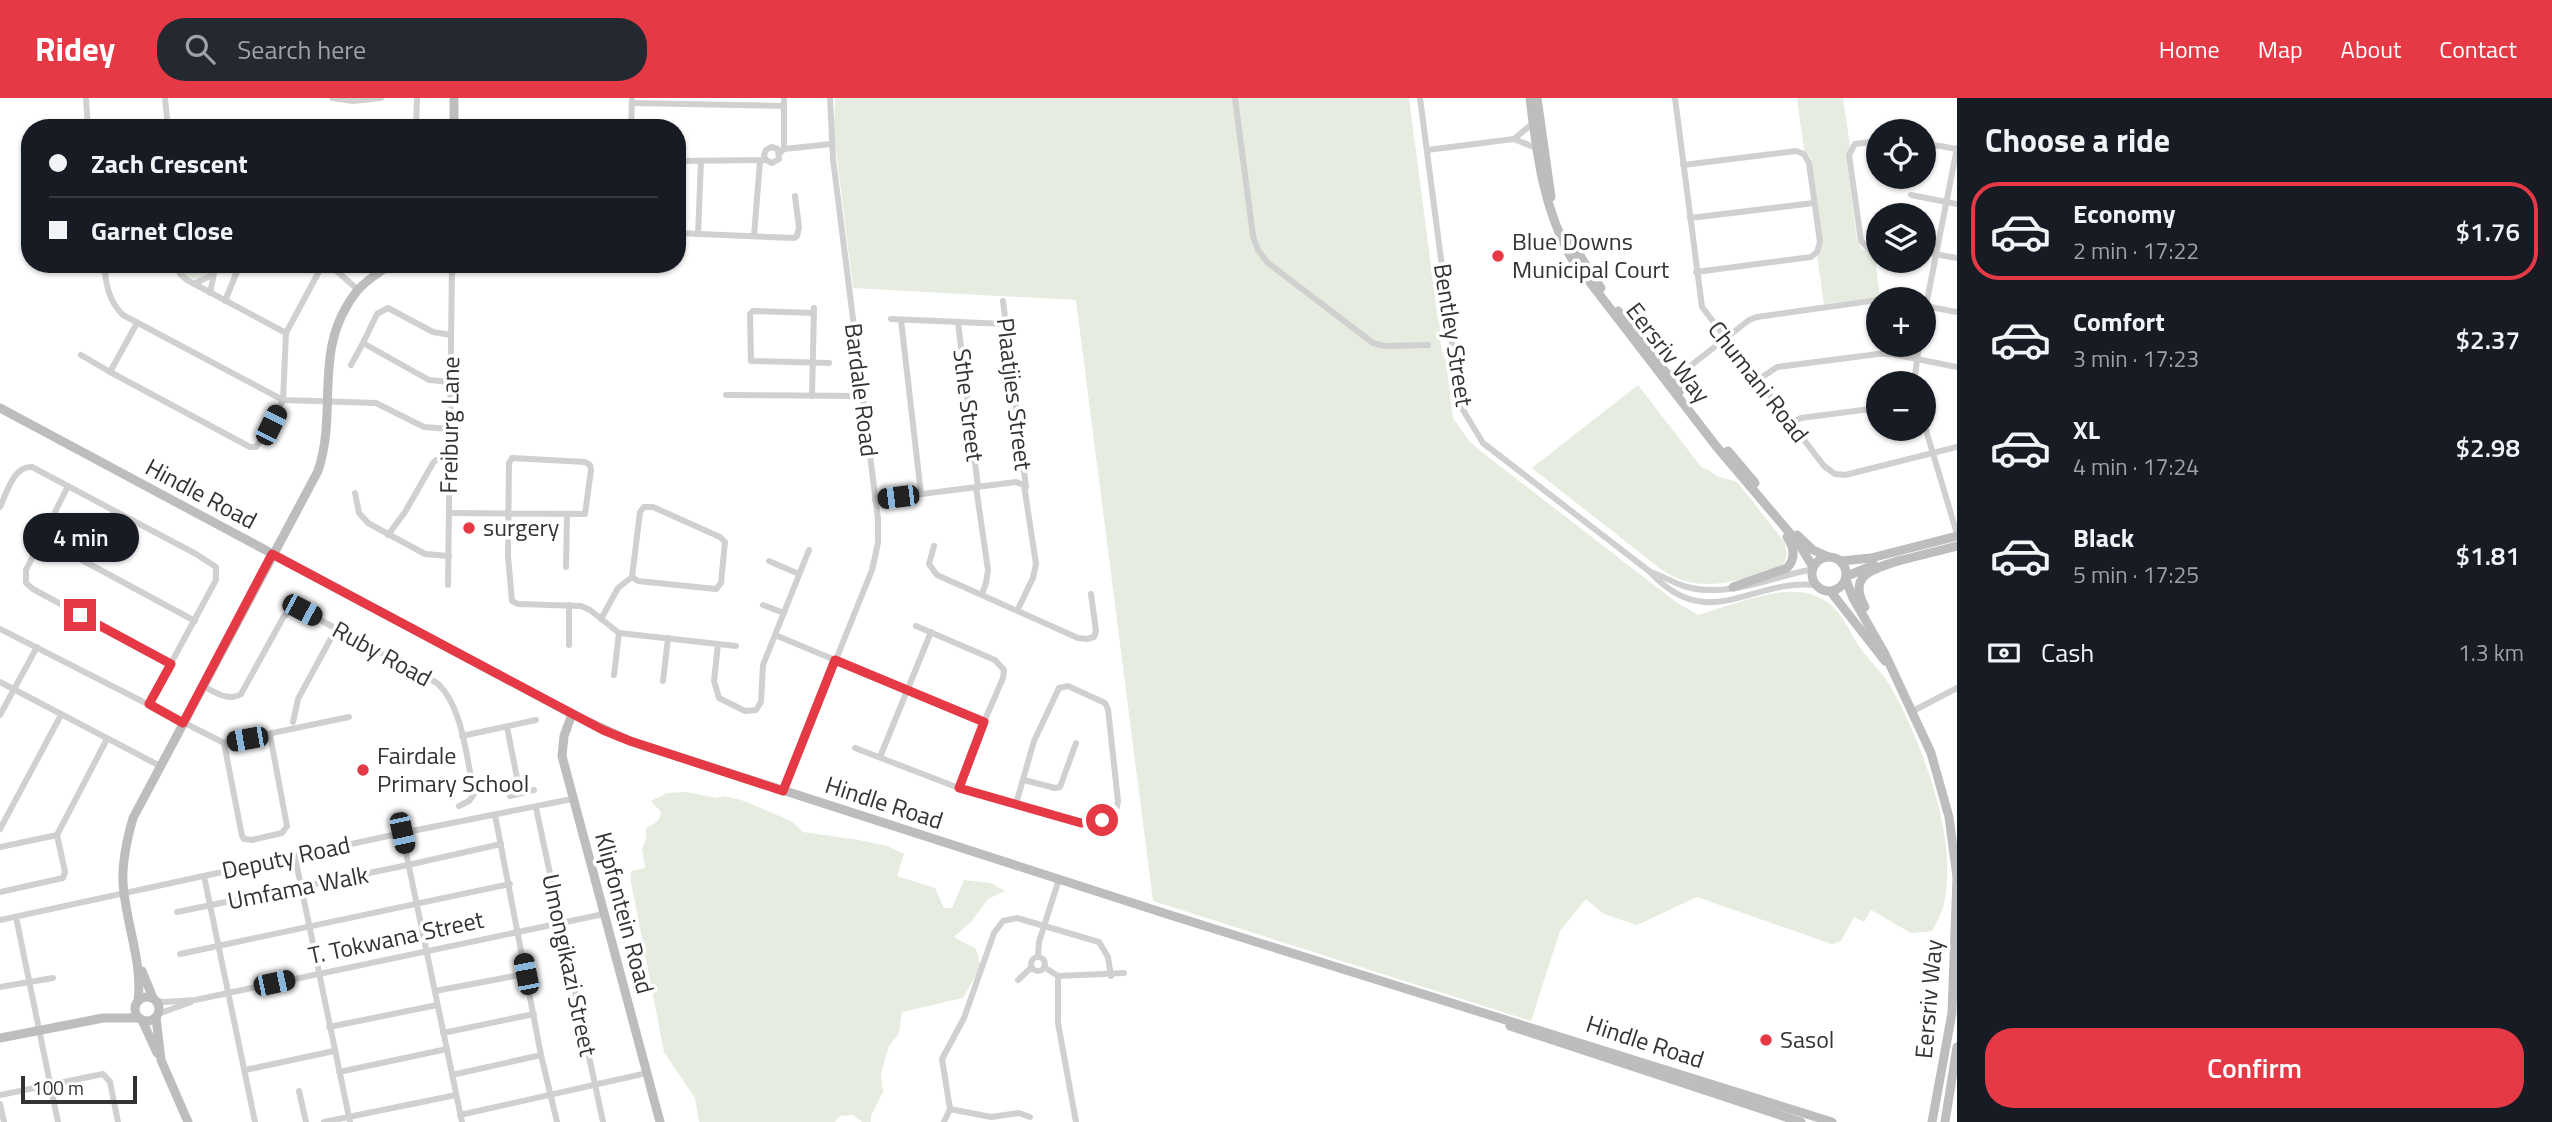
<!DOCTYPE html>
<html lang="en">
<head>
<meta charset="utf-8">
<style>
	body { margin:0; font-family:"Titillium Web",sans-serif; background:#242831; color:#f1f3f6; height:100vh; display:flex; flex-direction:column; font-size:26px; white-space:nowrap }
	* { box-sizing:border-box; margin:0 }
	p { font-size:23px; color:#9ea1a6 }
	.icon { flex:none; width:38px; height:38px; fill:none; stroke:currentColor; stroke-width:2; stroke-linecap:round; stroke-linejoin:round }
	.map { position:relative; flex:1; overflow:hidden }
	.panel { display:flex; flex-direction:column; background:#171b24; width:595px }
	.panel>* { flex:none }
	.top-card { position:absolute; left:21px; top:21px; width:665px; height:154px; border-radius:28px; box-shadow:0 2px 5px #0004; display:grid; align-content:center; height:154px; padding:0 28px; background:#171b24 }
	.controls { position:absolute; left:1866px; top:21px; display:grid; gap:14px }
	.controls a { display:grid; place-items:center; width:70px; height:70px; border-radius:50%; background:#171b24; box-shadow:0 2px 5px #0004; font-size:35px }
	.scale { position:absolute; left:21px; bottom:18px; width:116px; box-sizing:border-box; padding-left:7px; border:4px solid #333; border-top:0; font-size:19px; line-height:24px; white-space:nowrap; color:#333; -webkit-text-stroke:5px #fff; paint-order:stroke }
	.end { position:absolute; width:32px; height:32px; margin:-16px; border:9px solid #e63946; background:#fff; box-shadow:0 0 0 4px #fff }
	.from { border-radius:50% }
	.bubble { position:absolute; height:49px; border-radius:24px; background:#171b24; box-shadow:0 2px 5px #0004; font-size:23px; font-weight:600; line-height:49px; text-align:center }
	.car { position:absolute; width:21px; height:42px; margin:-21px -10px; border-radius:9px; box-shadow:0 0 5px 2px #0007; background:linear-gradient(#222 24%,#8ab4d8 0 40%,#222 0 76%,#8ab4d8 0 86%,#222 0) }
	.top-card b { display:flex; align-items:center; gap:24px; height:66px; font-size:26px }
	.top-card b+b { border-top:2px solid #363941 }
	.top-card i { width:18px; height:18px; background:#f1f3f6 }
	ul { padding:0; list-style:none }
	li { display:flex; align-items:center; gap:21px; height:98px; margin:0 14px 10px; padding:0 14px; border:4px solid transparent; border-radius:28px }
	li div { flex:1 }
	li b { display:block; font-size:26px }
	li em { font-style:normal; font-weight:600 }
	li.selected { border-color:#e63946 }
	li>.icon { width:63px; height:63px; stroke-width:1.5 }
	h2 { padding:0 28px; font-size:32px; line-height:84px }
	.pay { display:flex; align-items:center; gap:18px; height:77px; padding:0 28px; font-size:26px }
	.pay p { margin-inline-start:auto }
	.button { display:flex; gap:14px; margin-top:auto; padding:14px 28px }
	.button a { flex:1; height:80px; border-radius:28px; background:#e63946; color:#fff; font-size:28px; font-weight:600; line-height:80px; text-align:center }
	header { display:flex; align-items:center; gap:42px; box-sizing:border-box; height:98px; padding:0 35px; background:#e63946; color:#fff }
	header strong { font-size:33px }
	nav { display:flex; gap:38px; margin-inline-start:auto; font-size:24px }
	.search { width:490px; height:63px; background:#242831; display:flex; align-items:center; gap:18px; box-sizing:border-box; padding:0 24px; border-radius:28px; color:#9ea1a6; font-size:26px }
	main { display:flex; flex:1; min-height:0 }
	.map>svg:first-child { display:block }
	.green { fill:#e6ecdf }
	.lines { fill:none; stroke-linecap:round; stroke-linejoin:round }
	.street { stroke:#d0d0d0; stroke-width:6 }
	.secondary { stroke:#bdbdbd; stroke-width:9 }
	.route { stroke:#e63946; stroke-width:9 }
	.poi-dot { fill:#e63946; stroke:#fff; stroke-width:2.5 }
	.labels { text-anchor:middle; stroke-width:7; stroke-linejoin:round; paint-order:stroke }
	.poi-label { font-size:24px; fill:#333; stroke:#fff; text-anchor:start }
	.street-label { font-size:24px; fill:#333; stroke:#fff }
</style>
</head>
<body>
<header>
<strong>Ridey</strong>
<div class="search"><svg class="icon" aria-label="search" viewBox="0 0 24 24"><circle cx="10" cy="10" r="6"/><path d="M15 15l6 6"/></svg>Search here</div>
<nav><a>Home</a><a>Map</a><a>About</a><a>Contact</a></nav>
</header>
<main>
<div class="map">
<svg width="1957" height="1024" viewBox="0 0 1957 1024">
	<rect width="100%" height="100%" fill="#fff"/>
	<!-- green -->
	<g class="green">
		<path d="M835,0h574l29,222 3,3c-1,14 -2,24 5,37l7,58 16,23 14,12 193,149 22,13c33,-9 86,-33 118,-19 21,8 30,28 41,47 9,15 23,26 32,41 31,54 66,145 57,208 -1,14 -7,27 -14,39l-21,2 -40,-23 -7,12 -10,-5 -13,24 -9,3 -135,-47 -60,28 -33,-11 -18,-15 -26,32 -29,90 -378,-120 -77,-601 -223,-12 -19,-153z"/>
		<polygon points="1797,0 1843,0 1850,48 1846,58 1857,142 1862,151 1874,154 1880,199 1824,206 1817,158 1822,146 1811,60 1804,52"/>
		<polygon points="179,166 214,166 207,177 197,182 183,177"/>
		<path d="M1638,287l64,83c8,1 8,4 15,8 7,4 15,2 22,8l46,59 2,12 -3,8 -9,7c-40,11 -76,25 -113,0l-130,-102z"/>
		<path d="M686,694l31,6 8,-2 19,5 47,20 12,11 56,8 28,6 17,8 -7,22 38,12 9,20h8l12,-28 27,3 14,8 -17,8 -17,23 -17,15 22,12 5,17 -18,32 -61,14 -3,21 -10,13 -8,27 2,19 -12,24v6h-9l-9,-7 -13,1 -5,6h-136l-4,-24 -31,-46 -33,-170v-11l14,-3 -3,-19 4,-9v-12c8,-4 14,-6 15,-16l-10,-11 16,-8z"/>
	</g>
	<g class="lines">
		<!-- street -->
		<g class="street">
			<polyline points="86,0 88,30"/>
			<polyline points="165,0 168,30"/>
			<polyline points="332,0 353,3 381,0"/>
			<polyline points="1235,0 1253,138 1258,152 1268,165 1373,245 1385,248 1428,247"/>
			<path d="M1420,0l40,307 23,38 166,128c59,65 102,7 167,14"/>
			<polyline points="1675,0 1702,209 1824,368 1835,376 1845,377 1957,349"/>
			<polyline points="632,5 784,8"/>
			<polyline points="416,30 417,0"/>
			<polyline points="631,30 632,0"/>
			<polyline points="1514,41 1533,25"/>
			<polyline points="1878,43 1855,46 1849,57 1861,143 1868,150 1878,150"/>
			<polyline points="1923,45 1957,51"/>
			<polyline points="784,51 831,46"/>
			<polyline points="1427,52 1514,41 1536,50"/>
			<polyline points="780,55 784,51 784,0"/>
			<polyline points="677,63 766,62 772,65 779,61 778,51 771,49 766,52 764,57 766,62"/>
			<polyline points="1683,67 1796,53 1804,56 1809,65 1820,144 1817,154 1811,159 1696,174"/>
			<polyline points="1911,97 1957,106"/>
			<polyline points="1690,120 1814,105"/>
			<polyline points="677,135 794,140 797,138 799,129 795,98"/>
			<polyline points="698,136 701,63"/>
			<polyline points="754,138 760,63"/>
			<polyline points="1923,154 1957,160"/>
			<path d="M104,166c2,20 4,36 19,51l160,85 93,3 48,24 26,2"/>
			<polyline points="176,166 180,176 187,182 286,235"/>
			<polyline points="329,166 358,192"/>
			<polyline points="194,186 212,177"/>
			<polyline points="210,195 216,166"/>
			<polyline points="1886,201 1888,201"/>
			<polyline points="225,203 240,166"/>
			<polyline points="1003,203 1026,389"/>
			<polyline points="1925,208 1957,214"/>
			<polyline points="814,215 753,213 750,216 751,263 829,265"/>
			<polyline points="891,221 1005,226"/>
			<polyline points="901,222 921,396"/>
			<polyline points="1923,223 1957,50"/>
			<polyline points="958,224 978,389"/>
			<polyline points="137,225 110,274 250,349 256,349 271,327 283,302 286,235 323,166"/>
			<polyline points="81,257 110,274"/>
			<polyline points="351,267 363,245"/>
			<polyline points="1668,275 1680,276 1749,222 1757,219 1878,202"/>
			<polyline points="1758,282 1777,269 1878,256 1892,256 1957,269"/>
			<polyline points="451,284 429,282 363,245 377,216 388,210 433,234 451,237"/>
			<polyline points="1914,285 1919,247"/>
			<polyline points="726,297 862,298"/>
			<polyline points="812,298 814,210"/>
			<polyline points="1923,322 1957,436"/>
			<polyline points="1790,325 1801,320 1878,310"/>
			<polyline points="68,388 26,472 26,485 33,491 171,566"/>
			<polyline points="976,389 988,472 986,485 982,496"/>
			<polyline points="355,395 359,415 368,425 425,456 449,458"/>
			<polyline points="875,402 1016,384 1024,387 1036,466 1033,480 1018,511"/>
			<path d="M0,409c7,-14 13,-41 32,-40l164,87 20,13v13l-67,124"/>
			<polyline points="449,415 585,416 591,372 590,367 585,364 512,360 509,365 508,458 512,503 518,506 581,508 590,512 619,535 736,548"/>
			<polyline points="388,437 405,414 433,365 436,362 450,362"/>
			<polyline points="101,439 114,413"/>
			<polyline points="43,441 195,523"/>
			<polyline points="934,448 929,466 937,477 1078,540 1087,541 1094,539 1096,533 1091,496"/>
			<polyline points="769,463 799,476"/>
			<polyline points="566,469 567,418"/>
			<path d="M1651,474c12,4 24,12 36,15 42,11 85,-10 126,-18"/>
			<polyline points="448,487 452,166"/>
			<polyline points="763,507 784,515"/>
			<polyline points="601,521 618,490 632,479 640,414 644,409 653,409 720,439 725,444 721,485 716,491 638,483 632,479"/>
			<polyline points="0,531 224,645 349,619"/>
			<polyline points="775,537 984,624"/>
			<polyline points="718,546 714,583 719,600 745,613 756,612 761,604 763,567 809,452"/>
			<polyline points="569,547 569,507"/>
			<polyline points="614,577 619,535"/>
			<polyline points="663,583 668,540"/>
			<polyline points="0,584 160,668"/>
			<path d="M203,588c12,6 25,16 38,8l43,-78 7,-6h11l135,73c26,23 30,78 37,111l-5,7 -10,5"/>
			<polyline points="1913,613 1957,590"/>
			<polyline points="0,617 37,549"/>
			<polyline points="293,624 298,601 336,531"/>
			<polyline points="507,629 520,695"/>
			<polyline points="462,638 536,622"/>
			<polyline points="224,645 242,738 244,741 252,742 282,735 287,728 270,637"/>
			<polyline points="855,650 959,690 984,624 1003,580 1004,572 995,562 916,528"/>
			<polyline points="880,659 931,534"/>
			<polyline points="1024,682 1055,690 1060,689 1076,645"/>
			<polyline points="959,690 1081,725 1099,724 1116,714 1118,703 1108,611 1105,605 1068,588 1059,590 1034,643 1016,706"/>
			<polyline points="783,693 872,472 878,445 878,421 833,61 830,0"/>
			<polyline points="510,698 534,692"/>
			<polyline points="536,710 603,1024"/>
			<polyline points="495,717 541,957 557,1024"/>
			<polyline points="0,731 61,617"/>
			<polyline points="402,735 462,1024"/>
			<polyline points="57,737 107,641"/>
			<polyline points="0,749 57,737"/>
			<polyline points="295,759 350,1024"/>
			<polyline points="204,778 255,1024"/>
			<polyline points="0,794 63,780 65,774 57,737"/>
			<polyline points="177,814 408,767 501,746"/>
			<polyline points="16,819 58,1024"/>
			<polyline points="0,822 402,735 572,701"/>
			<polyline points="180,856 510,786"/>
			<polyline points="1038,859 1039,844 1059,781"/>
			<circle cx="1038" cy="866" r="7"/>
			<polyline points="1044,869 1058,878 1124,875"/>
			<polyline points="1058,878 1058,925 1076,1024"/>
			<polyline points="1018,882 1032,869"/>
			<polyline points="0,889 53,880"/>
			<polyline points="435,893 525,876"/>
			<polyline points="156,903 165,904 195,902 604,816"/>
			<polyline points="158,916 191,904"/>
			<polyline points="329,929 437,907"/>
			<polyline points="443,935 534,916"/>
			<polyline points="245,972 334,953"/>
			<polyline points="339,974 447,951"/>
			<polyline points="452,977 541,957"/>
			<polyline points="299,993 306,1024"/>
			<polyline points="0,997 103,976 110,984 118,1024"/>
			<polyline points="0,1006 4,1024"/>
			<polyline points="950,1011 991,1019 1019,1015 1030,1019"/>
			<polyline points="460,1017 647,975"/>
			<polyline points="324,1024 456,997"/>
			<polyline points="944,1024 950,1011 942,961 964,920 994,835 1003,823 1017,820 1099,844 1108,859 1111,878"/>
		</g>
		<!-- secondary -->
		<g class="secondary">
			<path d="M1530,0c7,57 13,110 42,161l144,187 83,98 14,23"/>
			<polyline points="1537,0 1551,99"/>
			<polyline points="454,30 454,0"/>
			<polyline points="1567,138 1601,190"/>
			<polyline points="1618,213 1680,293"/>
			<polyline points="0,310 572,616 630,643 1170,817 1832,1024"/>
			<polyline points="1728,353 1755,385"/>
			<polyline points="1797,437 1813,452 1829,459"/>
			<circle cx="1829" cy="476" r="17"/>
			<polyline points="1841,463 1871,460 1957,438"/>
			<polyline points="1898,463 1957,448"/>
			<polyline points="1847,478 1874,467"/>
			<polyline points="1846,482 1853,500 1885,556 1931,655 1949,719 1957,779"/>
			<path d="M1733,489l54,-19c9,-10 7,-21 0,-31"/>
			<polyline points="1831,494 1885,563"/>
			<path d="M1865,509c-19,-33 11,-39 36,-47"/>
			<polyline points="572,616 564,638 562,658 660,1024"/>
			<polyline points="142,873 153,900"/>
			<circle cx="147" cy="911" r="12"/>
			<path d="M138,903c5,-40 -13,-79 -15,-119 -1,-22 4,-43 10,-64l185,-347c21,-63 -7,-122 39,-180 9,-11 23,-19 34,-27"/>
			<polyline points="156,919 161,962 188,1024"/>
			<polyline points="142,922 157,955"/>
			<polyline points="1510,928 1801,1024"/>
			<polyline points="0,940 103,920 139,920"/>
			<polyline points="1932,1024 1952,915 1957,780"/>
			<polyline points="1945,1024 1957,949"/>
		</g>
	</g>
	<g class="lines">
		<!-- route -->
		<polyline class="route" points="80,517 171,566 149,606 183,625 272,456 603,632 630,643 783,693 835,562 984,624 959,690 1081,725 1102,722"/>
	</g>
	<!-- markers -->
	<g class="poi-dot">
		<circle cx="1498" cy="158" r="7"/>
		<circle cx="469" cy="430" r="7"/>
		<circle cx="363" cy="672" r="7"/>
		<circle cx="1766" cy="942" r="7"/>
	</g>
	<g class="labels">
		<!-- poi labels -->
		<g class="poi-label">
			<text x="1512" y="152">Blue Downs<tspan x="1512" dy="28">Municipal Court</tspan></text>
			<text x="483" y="438">surgery</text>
			<text x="377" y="666">Fairdale<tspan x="377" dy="28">Primary School</tspan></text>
			<text x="1780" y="950">Sasol</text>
		</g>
		<!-- street labels -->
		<g class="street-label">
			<text transform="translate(1453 237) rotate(81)" y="8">Bentley Street</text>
			<text transform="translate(1668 255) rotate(52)" y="8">Eersriv Way</text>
			<text transform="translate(1758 284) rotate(52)" y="8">Chumani Road</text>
			<text transform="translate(861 292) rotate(83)" y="8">Bardale Road</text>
			<text transform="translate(1014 296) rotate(83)" y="8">Plaatjies Street</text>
			<text transform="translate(968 307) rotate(83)" y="8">Sthe Street</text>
			<text transform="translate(450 327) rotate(-89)" y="8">Freiburg Lane</text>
			<text transform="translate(201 396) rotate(28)" y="8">Hindle Road</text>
			<text transform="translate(382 556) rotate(29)" y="8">Ruby Road</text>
			<text transform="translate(884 705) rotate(18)" y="8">Hindle Road</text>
			<text transform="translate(286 760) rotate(-12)" y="8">Deputy Road</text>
			<text transform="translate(298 790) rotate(-11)" y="8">Umfama Walk</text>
			<text transform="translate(624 815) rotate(75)" y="8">Klipfontein Road</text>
			<text transform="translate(396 840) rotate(-12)" y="8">T. Tokwana Street</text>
			<text transform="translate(569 867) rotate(78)" y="8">Umongikazi Street</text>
			<text transform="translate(1929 901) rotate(-85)" y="8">Eersriv Way</text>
			<text transform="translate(1645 944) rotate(18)" y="8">Hindle Road</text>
		</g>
	</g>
</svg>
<div class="controls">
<a><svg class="icon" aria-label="locate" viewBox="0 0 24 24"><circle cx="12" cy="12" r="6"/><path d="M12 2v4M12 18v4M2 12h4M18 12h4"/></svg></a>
<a><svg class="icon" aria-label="layers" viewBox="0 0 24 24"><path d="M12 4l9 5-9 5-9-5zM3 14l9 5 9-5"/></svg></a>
<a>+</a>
<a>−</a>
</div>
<div class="scale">100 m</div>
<i class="end from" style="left:1102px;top:722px"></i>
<i class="end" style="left:80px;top:517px"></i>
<div class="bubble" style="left:23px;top:415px;width:116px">4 min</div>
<i class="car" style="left:271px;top:327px;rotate:26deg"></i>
<i class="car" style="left:898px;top:399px;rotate:263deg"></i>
<i class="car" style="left:302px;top:512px;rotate:118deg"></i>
<i class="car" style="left:247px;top:641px;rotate:260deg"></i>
<i class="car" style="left:402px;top:735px;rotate:168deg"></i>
<i class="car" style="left:526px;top:876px;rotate:349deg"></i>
<i class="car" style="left:274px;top:885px;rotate:78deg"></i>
<div class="top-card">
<b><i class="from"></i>Zach Crescent</b>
<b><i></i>Garnet Close</b>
</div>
</div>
<section class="panel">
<h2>Choose a ride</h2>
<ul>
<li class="selected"><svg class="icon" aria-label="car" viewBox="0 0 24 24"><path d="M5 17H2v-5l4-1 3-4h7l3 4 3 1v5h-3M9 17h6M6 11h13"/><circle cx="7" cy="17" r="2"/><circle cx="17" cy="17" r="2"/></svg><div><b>Economy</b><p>2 min · 17:22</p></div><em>$1.76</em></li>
<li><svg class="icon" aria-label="car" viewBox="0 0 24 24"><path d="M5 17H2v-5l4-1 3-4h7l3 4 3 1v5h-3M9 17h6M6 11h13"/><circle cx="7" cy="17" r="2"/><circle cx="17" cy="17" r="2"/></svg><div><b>Comfort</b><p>3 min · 17:23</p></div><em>$2.37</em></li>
<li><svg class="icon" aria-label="car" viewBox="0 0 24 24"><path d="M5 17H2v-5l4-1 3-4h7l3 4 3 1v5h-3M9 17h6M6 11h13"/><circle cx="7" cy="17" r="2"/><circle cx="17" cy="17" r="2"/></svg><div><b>XL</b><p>4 min · 17:24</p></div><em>$2.98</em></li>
<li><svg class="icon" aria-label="car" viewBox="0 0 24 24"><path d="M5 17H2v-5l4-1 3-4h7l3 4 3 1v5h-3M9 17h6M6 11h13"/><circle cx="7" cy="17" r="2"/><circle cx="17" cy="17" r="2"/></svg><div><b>Black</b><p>5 min · 17:25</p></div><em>$1.81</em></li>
</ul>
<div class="pay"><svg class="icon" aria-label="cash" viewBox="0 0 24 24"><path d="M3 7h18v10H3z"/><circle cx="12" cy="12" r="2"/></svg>Cash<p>1.3 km</p></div>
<div class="button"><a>Confirm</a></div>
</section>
</main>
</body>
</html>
